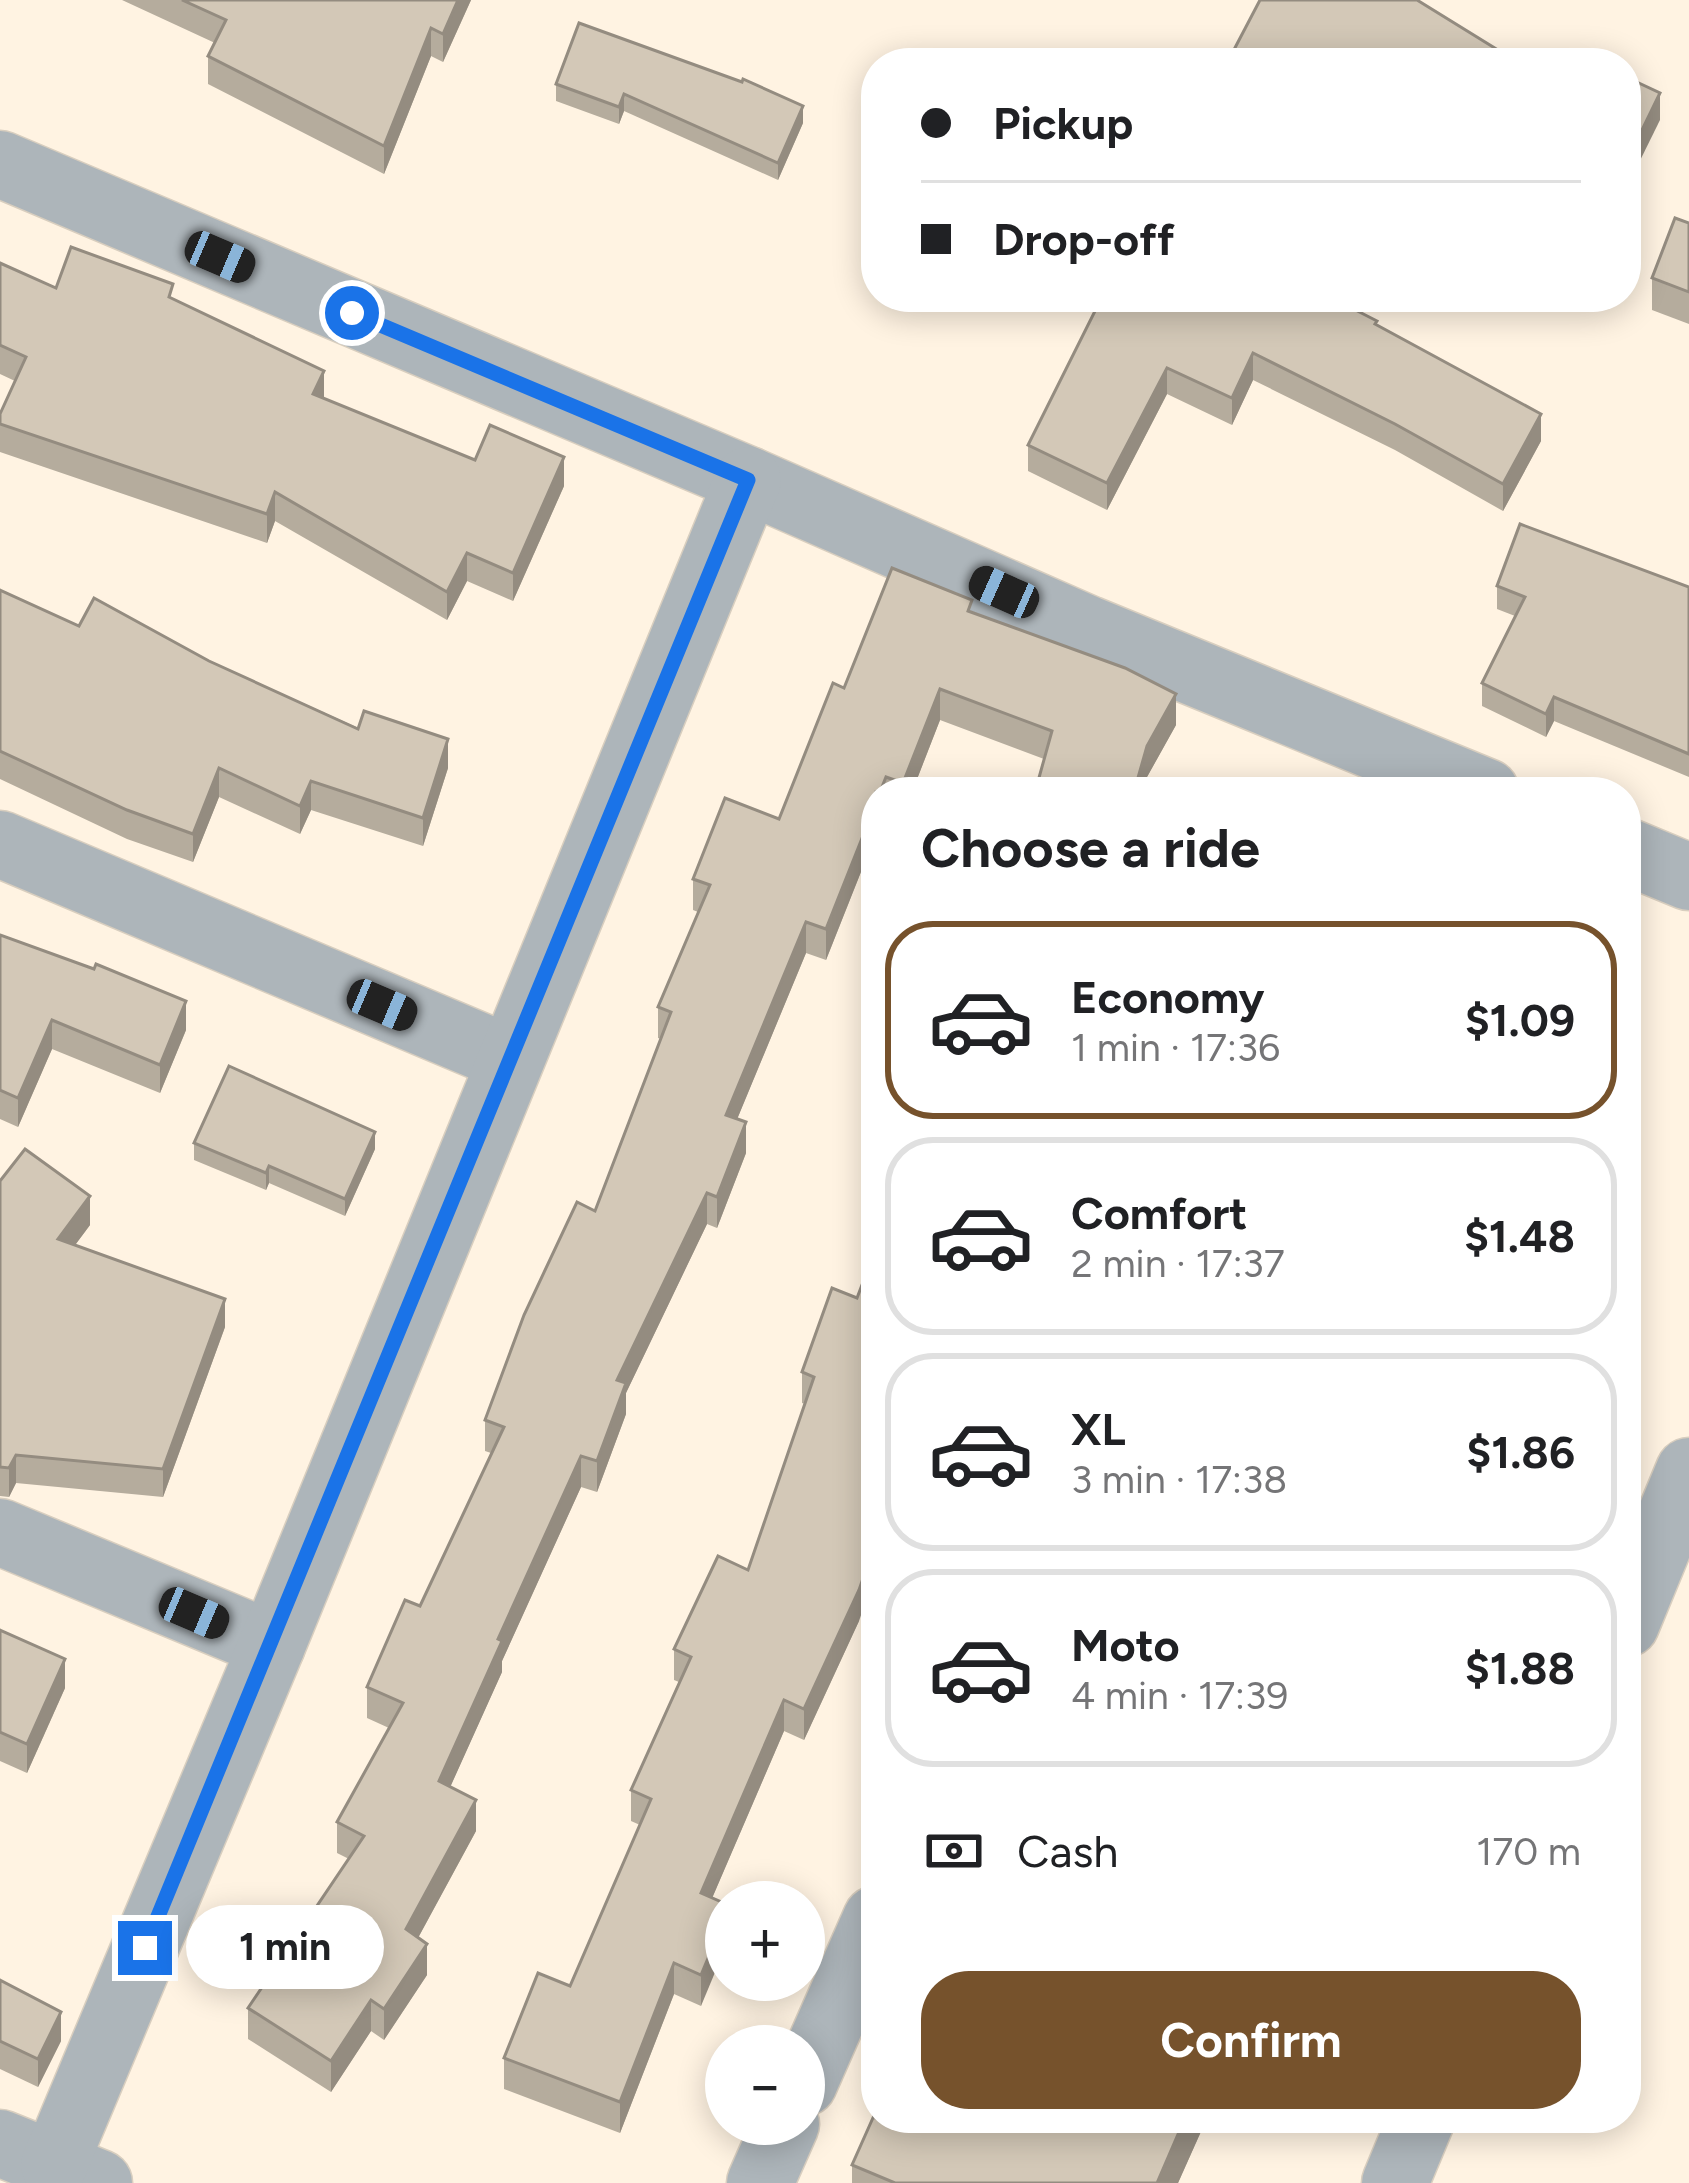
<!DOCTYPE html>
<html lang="en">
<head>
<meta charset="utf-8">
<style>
	body { margin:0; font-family:Figtree,sans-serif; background:#f2f2f2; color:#202124; height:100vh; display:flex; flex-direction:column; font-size:45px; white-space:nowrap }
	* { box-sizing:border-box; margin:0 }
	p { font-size:39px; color:#757577 }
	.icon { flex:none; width:66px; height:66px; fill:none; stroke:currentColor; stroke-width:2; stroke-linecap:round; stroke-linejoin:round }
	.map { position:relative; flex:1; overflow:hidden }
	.side { position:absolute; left:861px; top:777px; width:780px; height:1356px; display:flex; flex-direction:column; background:#fff; border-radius:48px; box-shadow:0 6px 30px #0003 }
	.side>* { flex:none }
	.top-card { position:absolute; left:861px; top:48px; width:780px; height:264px; border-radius:48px; box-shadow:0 6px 30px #0003; display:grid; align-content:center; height:264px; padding:0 60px; background:#fff }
	.buttons { position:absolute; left:705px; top:1881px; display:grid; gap:24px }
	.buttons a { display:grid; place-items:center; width:120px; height:120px; border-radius:50%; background:#fff; box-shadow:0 6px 30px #0003; font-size:60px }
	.end { position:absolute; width:54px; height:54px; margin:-27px; border:15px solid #1a73e8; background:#fff; box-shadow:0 0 0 6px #fff }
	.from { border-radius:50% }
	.bubble { position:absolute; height:84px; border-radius:42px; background:#fff; box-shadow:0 6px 30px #0003; font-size:39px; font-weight:700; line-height:84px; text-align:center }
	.car { position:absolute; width:36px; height:72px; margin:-36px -18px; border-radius:15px; box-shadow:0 0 9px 3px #0007; background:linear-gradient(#222 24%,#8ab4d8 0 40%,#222 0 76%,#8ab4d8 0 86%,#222 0) }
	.top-card b { display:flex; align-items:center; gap:42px; height:114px; font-size:45px }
	.top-card b+b { border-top:3px solid #e0e0e0 }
	.top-card i { width:30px; height:30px; background:#202124 }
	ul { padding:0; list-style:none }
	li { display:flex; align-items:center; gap:36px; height:198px; margin:0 24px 18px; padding:0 36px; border:6px solid #e0e0e0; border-radius:48px }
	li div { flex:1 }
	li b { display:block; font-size:45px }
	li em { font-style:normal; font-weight:700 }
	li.on { border-color:#76522c }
	li>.icon { width:108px; height:108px; stroke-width:1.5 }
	h2 { padding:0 60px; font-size:54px; line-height:144px }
	.pay { display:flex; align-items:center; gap:30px; height:132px; padding:0 60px; font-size:45px }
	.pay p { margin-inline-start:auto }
	.action { display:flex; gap:24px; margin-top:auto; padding:24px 60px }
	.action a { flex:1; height:138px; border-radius:48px; background:#76522c; color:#fff; font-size:48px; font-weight:700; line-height:138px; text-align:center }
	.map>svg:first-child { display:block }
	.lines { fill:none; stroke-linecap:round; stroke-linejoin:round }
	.minor-casing { stroke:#d8cebf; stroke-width:69 }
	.minor { stroke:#adb5ba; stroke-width:66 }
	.wall { fill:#b5ac9d }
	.shaded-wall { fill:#948c80 }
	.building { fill:#d3c8b7; stroke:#948c80; stroke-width:3 }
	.route { stroke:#1a73e8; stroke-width:15 }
</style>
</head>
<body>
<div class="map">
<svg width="1689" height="2183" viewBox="0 0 1689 2183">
	<rect width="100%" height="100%" fill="#fff3e2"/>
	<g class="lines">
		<defs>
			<g id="minor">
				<polyline points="0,164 748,480 1088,629 1486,792"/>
				<polyline points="0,844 510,1059"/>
				<polyline points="1626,851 1689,877"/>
				<polyline points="0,1532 272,1645"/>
				<polyline points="1626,1624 1689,1471"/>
				<polyline points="804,2083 876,1919"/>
				<polyline points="0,2143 99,2183"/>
				<polyline points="54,2165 272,1645 748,480"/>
				<polyline points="760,2183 786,2124"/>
				<polyline points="1395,2183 1422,2118"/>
			</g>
		</defs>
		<!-- minor casing -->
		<use href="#minor" class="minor-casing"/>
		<!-- minor -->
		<use href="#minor" class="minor"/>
	</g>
	<!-- wall -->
	<g class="wall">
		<polygon points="122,0 471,0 443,62 431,56 384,174 208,84 208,56 215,43"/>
		<polygon points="556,84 803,123 778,180 624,111 619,124 556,101"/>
		<polygon points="1689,223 1689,324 1652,310 1652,278"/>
		<polygon points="0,263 56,288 173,299 324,399 475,460 564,486 513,601 467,581 447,620 275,521 267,543 0,452 0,414 15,381 0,374"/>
		<polygon points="1087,297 1330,297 1377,325 1541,441 1503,511 1395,450 1253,380 1232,425 1167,394 1107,510 1028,471 1028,445 1100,302"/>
		<polygon points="1497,586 1689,587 1689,777 1554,721 1546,737 1482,706 1482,683 1515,616 1497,609"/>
		<polygon points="0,590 79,626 209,661 448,768 423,846 311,810 300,834 219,797 193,862 127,839 0,779"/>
		<polygon points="972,613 1176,725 1147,777 1044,759 940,720 912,792 876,792 876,834 826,960 806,953 737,1119 746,1153 717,1228 707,1224 626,1393 626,1414 597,1492 581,1487 502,1661 502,1672 450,1787 476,1831 418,1938 427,1975 384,2040 371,2031 331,2092 248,2039 248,2008 349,1859 337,1853 337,1822 389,1728 367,1718 367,1687 420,1606 491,1453 485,1451 485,1420 595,1211 661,1039 658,1038 658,1007 698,912 693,910 693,879 779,819 844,688"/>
		<polygon points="0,935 186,1030 160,1093 52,1049 18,1127 0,1119"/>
		<polygon points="194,1143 375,1149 345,1216 269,1183 266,1190 194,1160"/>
		<polygon points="0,1181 90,1225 75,1245 225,1327 163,1497 16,1483 9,1497 0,1496"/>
		<polygon points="857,1298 859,1621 804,1740 784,1731 712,1898 701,2006 674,1994 620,2133 504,2089 504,2058 570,1986 640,1825 631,1821 631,1790 679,1682 674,1680 674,1649 748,1570 805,1404 802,1403 802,1372"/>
		<polygon points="0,1630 65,1688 27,1773 0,1761"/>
		<polygon points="0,1980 61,2041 38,2087 0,2069"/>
		<polygon points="876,2118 1207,2118 1178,2183 852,2183 852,2165"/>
	</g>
	<!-- shaded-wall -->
	<g class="shaded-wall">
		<polygon points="458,0 471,0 443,62 443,34"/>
		<polygon points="431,28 431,56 384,174 384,146"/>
		<polygon points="1660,93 1660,120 1626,189 1626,163"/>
		<polygon points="624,94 624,111 619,124 619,107"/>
		<polygon points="803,106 803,123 778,180 778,163"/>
		<polygon points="1253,353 1253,380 1232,425 1232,398"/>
		<polygon points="1167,368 1167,394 1107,510 1107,483"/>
		<polygon points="324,371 324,399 313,394"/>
		<polygon points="1541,414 1541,441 1503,511 1503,484"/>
		<polygon points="564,457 564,486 513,601 513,573"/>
		<polygon points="275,492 275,521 267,543 267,514"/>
		<polygon points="467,553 467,581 447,620 447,592"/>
		<polygon points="940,689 940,720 912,792 903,792 903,783"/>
		<polygon points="1176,694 1176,725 1147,777 1143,792 1134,792 1147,746"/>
		<polygon points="1554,697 1554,721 1546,737 1546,714"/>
		<polygon points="448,739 448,768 423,846 423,818"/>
		<polygon points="219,768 219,797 193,862 193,834"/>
		<polygon points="311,781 311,810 300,834 300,806"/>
		<polygon points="876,803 876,834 826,960 826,929"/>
		<polygon points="806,922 806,953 726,1146 726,1115"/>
		<polygon points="186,1001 186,1030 160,1093 160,1065"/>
		<polygon points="52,1020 52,1049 18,1127 18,1098"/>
		<polygon points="746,1122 746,1153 717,1228 717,1197"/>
		<polygon points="375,1132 375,1149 345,1216 345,1199"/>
		<polygon points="269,1166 269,1183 266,1190 266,1173"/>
		<polygon points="707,1193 707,1224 626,1393 626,1414 597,1492 597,1461 617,1380"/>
		<polygon points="90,1196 90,1225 58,1268 58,1239"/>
		<polygon points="225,1299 225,1327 163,1497 163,1469"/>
		<polygon points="16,1455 16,1483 9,1497 9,1468"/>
		<polygon points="581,1456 581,1487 502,1661 502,1672 439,1812 439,1781 498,1639"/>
		<polygon points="876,1541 876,1572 859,1621 804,1740 804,1709"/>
		<polygon points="65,1659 65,1688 27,1773 27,1744"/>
		<polygon points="784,1700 784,1731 701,1924 701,1893"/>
		<polygon points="476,1800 476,1831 406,1960 406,1929"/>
		<polygon points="726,1915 726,1946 701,2006 701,1975"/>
		<polygon points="427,1944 427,1975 384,2040 384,2009"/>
		<polygon points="674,1963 674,1994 620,2133 620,2102"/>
		<polygon points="371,2000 371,2031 331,2092 331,2061"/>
		<polygon points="61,2012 61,2041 38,2087 38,2059"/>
		<polygon points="1185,2118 1207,2118 1178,2183 1157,2183"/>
	</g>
	<!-- building -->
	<g class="building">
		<polygon points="182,0 458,0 443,34 431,28 384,146 208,56 226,20"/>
		<polygon points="1260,0 1417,0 1519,63 1227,63"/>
		<polygon points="579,23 742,82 743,79 803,106 778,163 624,94 619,107 556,84"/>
		<polygon points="1626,77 1660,93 1626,163"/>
		<polygon points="1675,218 1689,223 1689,292 1652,278"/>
		<polygon points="71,247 173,284 169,297 324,371 313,394 475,460 490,425 564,457 513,573 467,553 447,592 275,492 267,514 0,424 0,414 26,357 0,345 0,263 56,288"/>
		<polygon points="1102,297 1330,297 1377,321 1375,324 1541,414 1503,484 1395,424 1253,353 1232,398 1167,368 1107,483 1028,445"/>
		<polygon points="1520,524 1689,587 1689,754 1554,697 1546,714 1482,683 1525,597 1497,586"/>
		<polygon points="892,568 972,600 968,611 1125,668 1176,694 1147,746 1134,792 1035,792 1052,731 940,689 903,783 886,777 880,792 876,792 876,803 826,929 806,922 726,1115 746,1122 717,1197 707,1193 617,1380 626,1383 597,1461 581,1456 498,1639 502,1641 439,1781 476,1800 406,1929 427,1944 384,2009 371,2000 331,2061 248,2008 364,1836 337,1822 403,1703 367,1687 405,1600 420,1606 504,1427 485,1420 524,1315 577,1202 595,1211 671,1012 658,1007 710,885 693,879 725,798 779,819 833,683 844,688"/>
		<polygon points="0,590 79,626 94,598 209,661 358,729 364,711 448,739 423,818 311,781 300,806 219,768 193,834 127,810 0,751"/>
		<polygon points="0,935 94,969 96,964 186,1001 160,1065 52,1020 18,1098 0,1090"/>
		<polygon points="229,1066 375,1132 345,1199 269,1166 266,1173 194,1143"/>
		<polygon points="25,1149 90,1196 58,1239 225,1299 163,1469 16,1455 9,1468 0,1467 0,1181"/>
		<polygon points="876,1248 876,1541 859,1590 804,1709 784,1700 701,1893 726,1904 726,1915 701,1975 674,1963 620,2102 504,2058 538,1973 570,1986 651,1799 631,1790 691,1657 674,1649 718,1556 748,1570 814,1377 802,1372 832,1288 857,1298"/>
		<polygon points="0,1630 65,1659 27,1744 0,1732"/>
		<polygon points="0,1980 61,2012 38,2059 0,2041"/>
		<polygon points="876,2111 876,2118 1185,2118 1157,2183 895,2183 852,2165"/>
	</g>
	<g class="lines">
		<!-- route -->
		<polyline class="route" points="145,1948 748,480 352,313"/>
	</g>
</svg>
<div class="buttons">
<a>+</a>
<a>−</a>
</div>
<i class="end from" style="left:352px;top:313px"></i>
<i class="end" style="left:145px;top:1948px"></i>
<div class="bubble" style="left:186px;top:1905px;width:198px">1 min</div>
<i class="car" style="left:220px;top:257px;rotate:113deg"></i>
<i class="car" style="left:1004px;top:592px;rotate:294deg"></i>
<i class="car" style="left:382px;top:1005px;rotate:113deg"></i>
<i class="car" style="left:194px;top:1613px;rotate:113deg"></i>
<div class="top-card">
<b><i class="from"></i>Pickup</b>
<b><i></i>Drop-off</b>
</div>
<section class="side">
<h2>Choose a ride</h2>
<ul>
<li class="on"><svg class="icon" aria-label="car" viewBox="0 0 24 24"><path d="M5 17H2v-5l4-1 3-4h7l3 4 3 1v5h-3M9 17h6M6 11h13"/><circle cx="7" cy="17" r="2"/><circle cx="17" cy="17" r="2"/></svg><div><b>Economy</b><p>1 min · 17:36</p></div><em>$1.09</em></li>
<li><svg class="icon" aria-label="car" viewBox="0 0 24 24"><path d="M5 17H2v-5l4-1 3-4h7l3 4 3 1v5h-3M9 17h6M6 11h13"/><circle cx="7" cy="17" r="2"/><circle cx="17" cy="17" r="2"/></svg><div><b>Comfort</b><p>2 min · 17:37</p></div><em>$1.48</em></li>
<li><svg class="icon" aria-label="car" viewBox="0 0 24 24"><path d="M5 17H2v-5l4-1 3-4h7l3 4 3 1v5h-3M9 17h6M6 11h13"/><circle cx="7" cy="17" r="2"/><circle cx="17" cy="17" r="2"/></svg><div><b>XL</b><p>3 min · 17:38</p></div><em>$1.86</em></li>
<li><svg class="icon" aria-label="car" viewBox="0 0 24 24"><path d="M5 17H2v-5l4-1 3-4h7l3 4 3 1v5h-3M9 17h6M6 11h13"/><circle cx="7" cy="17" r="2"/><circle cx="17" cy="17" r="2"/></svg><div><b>Moto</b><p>4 min · 17:39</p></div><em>$1.88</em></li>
</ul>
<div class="pay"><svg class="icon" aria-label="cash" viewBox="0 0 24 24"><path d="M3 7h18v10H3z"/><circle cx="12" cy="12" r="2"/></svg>Cash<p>170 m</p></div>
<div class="action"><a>Confirm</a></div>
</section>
</div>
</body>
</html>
